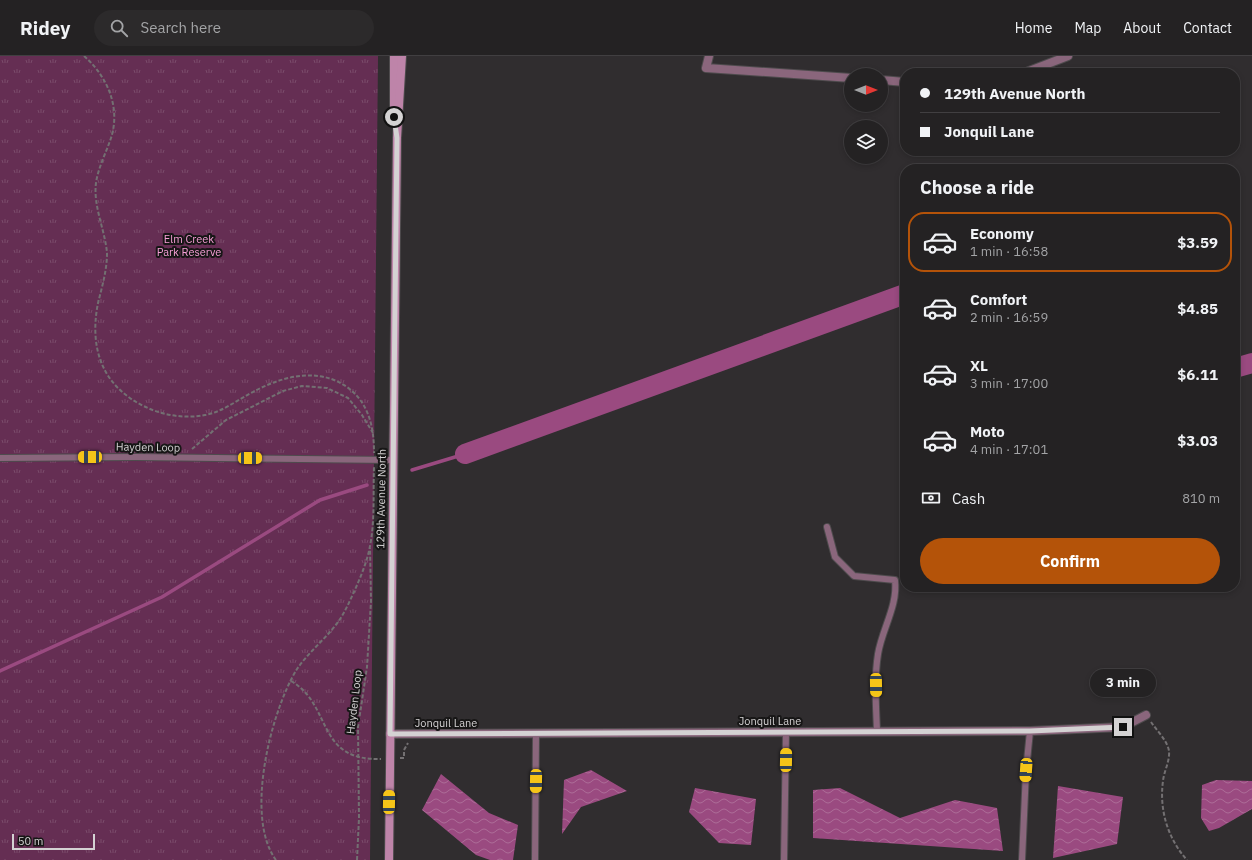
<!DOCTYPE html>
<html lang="en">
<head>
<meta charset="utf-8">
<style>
	body { margin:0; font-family:"IBM Plex Sans",sans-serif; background:#2c2a2b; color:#f1f3f6; height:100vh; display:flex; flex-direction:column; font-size:15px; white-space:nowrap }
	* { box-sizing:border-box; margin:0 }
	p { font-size:13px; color:#a3a4a6 }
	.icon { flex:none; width:22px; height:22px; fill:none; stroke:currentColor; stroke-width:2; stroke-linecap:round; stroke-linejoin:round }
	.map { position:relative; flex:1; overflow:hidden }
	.drawer { position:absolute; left:900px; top:108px; width:340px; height:428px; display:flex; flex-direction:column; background:#242223; border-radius:16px; box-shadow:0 2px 6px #0003,0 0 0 1px #413f41 }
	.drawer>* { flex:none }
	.top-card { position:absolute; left:900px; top:12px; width:340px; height:88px; border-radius:16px; box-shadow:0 2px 6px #0003,0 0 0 1px #413f41; display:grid; align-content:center; height:88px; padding:0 20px; background:#242223 }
	.needle { width:26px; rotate:90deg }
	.buttons { position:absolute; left:844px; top:12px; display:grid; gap:8px }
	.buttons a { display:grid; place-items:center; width:44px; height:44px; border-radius:50%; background:#242223; box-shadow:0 2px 6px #0003,0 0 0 1px #413f41; font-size:20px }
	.scale { position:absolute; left:12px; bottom:10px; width:83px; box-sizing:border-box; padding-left:4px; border:2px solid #d4d2d3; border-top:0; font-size:11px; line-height:14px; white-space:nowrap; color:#d4d2d3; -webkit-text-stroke:3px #171616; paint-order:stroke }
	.end { position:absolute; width:18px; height:18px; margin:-9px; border:5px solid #d4d2d3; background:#111; box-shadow:0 0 0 2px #111 }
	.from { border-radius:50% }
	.bubble { position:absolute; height:28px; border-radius:14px; background:#242223; box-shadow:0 2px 6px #0003,0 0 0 1px #413f41; font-size:13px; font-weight:700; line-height:28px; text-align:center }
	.car { position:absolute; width:12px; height:24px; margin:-12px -6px; border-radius:5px; box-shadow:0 0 3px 1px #0007; background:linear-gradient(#f5c518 24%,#345 0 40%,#f5c518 0 76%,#345 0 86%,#f5c518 0) }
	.top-card b { display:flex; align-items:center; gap:14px; height:38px; font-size:15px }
	.top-card b+b { border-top:1px solid #413f41 }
	.top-card i { width:10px; height:10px; background:#f1f3f6 }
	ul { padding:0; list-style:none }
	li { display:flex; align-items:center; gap:12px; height:60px; margin:0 8px 6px; padding:0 12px; border:2px solid transparent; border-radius:16px }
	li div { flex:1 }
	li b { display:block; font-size:15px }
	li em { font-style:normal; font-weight:700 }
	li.active { border-color:#b45309 }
	li>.icon { width:36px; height:36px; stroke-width:1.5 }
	h2 { padding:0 20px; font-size:18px; line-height:48px }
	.pay { display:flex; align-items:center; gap:10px; height:44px; padding:0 20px; font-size:15px }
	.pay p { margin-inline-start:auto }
	.button { display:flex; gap:8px; margin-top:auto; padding:8px 20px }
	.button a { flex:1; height:46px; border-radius:24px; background:#b45309; color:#fff; font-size:16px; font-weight:700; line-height:46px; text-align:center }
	header { display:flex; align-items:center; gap:24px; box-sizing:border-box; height:56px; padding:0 20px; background:#242223; border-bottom:1px solid #413f41 }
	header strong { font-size:19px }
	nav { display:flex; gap:22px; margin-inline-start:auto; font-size:14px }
	.search { width:280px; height:36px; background:#2c2a2b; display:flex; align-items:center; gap:10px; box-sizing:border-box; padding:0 14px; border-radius:22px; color:#a3a4a6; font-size:15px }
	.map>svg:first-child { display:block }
	.park { fill:url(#park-tufts) }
	.water { fill:url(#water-waves) }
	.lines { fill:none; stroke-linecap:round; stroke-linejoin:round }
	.stream { stroke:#9a4a80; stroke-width:3.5 }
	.river { stroke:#9a4a80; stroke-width:20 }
	.service-casing { stroke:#4e4b4d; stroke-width:8 }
	.minor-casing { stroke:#4e4b4d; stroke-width:10 }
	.secondary-casing { stroke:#4e4b4d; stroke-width:10 }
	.path { stroke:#737072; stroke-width:2; stroke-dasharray:4 2; stroke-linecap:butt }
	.service { stroke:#8a667c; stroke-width:6 }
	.minor { stroke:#8a667c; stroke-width:8 }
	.secondary { stroke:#be84a9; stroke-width:8 }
	.route { stroke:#d4d2d3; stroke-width:5 }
	.labels { text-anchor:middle; stroke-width:4; stroke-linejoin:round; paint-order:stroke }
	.park-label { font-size:11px; fill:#f79fd7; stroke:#171616 }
	.street-label { font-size:11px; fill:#d4d2d3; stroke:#171616 }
</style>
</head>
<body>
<header>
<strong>Ridey</strong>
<div class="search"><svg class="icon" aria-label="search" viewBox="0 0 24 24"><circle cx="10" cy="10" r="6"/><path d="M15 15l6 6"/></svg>Search here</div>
<nav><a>Home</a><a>Map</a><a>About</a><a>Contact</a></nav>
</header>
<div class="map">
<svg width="1252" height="804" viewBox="0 0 1252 804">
	<defs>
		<pattern id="park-tufts" width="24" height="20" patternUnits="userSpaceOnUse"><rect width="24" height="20" fill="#652e53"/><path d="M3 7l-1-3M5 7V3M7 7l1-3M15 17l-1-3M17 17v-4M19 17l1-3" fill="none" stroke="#7a4b6b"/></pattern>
		<pattern id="water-waves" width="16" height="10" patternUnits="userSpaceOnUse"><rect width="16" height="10" fill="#9a4a80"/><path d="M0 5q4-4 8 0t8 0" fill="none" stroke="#ac6c97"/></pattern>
	</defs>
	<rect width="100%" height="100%" fill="#302d2f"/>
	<!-- park -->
	<polygon class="park" points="0,0 378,0 370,804 0,804"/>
	<!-- water -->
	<g class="water">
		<polygon points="591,714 627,735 581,751 562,778 564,724"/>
		<polygon points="441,718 489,757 518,769 513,804 490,804 476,799 422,754"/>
		<polygon points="1216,724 1252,725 1252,753 1219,772 1209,775 1201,762 1202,729"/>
		<polygon points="1058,730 1123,741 1117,788 1053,802"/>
		<polygon points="695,732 756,743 751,789 719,787 689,756"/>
		<polygon points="840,732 900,762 955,744 997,752 1003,795 813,782 813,734"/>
	</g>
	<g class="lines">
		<!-- stream -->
		<g class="stream">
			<polyline points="412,414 465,398"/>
			<polyline points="0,615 162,541 320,444 367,429"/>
		</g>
		<!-- river -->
		<g class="river">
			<polyline points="1235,312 1252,307"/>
			<polyline points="465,398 905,238"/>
		</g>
		<defs>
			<g id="service">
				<polyline points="0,402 136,401 393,404"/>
				<path d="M827,471l8,30 19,19 41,4c3,26 -13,49 -17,74 -4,25 -2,52 -1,77"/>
				<polyline points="535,804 536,677"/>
				<polyline points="784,804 786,676"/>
				<polyline points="1022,804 1026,715 1030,675"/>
			</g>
			<g id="minor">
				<polyline points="709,0 706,12 851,22"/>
				<polyline points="1024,17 1068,0"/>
				<polyline points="881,24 905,26"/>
				<polyline points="390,678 1030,675 1123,671 1146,659"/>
			</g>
			<g id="secondary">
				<polyline points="394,0 394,60"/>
				<polyline points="389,804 397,82 402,0"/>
			</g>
		</defs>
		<!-- service casing -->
		<use href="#service" class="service-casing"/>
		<!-- minor casing -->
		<use href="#minor" class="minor-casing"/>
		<!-- secondary casing -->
		<use href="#secondary" class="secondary-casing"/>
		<!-- path -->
		<g class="path">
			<path d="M84,0c23,20 37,51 27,82 -5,15 -13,30 -15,45 -3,23 9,47 11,70 0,17 -5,34 -9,50 -6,30 -3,62 20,85 22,22 57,33 87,27 17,-3 31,-14 46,-22 29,-16 66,-27 96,-6 22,16 27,40 27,66"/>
			<polyline points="192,393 226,364 283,335 302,330 327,332 348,342 362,359 373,377"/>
			<path d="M291,625c42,24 24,80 90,78"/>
			<path d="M1151,666c6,9 16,18 18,29 1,10 -5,20 -6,30 -4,29 5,58 24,79"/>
			<polyline points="400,702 404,702 404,694 408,687"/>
			<path d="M276,804c-32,-43 -5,-149 21,-191 11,-16 26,-28 38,-43 8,-10 13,-21 18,-32 7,-15 14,-32 17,-48 5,-25 3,-53 4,-79"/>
			<polyline points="357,804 359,762 358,671 367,611 371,545 370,492"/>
		</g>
		<!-- service -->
		<use href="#service" class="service"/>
		<!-- minor -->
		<use href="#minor" class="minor"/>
		<!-- secondary -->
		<use href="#secondary" class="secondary"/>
	</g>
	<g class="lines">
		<!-- route -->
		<polyline class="route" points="394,61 397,82 390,678 1030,675 1123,671"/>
	</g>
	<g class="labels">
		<!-- park labels -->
		<g class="park-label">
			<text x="189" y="187">Elm Creek<tspan x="189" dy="13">Park Reserve</tspan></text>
		</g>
		<!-- street labels -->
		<g class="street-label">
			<text transform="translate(148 391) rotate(1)" y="4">Hayden Loop</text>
			<text transform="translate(381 443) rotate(-89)" y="4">129th Avenue North</text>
			<text transform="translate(354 646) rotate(-83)" y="4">Hayden Loop</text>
			<text x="770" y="669">Jonquil Lane</text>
			<text x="446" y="671">Jonquil Lane</text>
		</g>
	</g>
</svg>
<div class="buttons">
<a><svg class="needle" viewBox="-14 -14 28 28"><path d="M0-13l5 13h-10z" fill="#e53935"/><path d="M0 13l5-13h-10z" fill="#a3a4a6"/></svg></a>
<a><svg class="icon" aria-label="layers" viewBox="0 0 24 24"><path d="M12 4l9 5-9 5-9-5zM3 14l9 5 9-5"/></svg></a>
</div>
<div class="scale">50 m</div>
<i class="end from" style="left:394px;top:61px"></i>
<i class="end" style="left:1123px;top:671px"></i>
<div class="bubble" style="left:1090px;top:613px;width:66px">3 min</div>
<i class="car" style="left:90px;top:401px;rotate:270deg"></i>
<i class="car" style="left:250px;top:402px;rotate:90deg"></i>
<i class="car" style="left:876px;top:629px;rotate:179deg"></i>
<i class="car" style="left:786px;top:704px;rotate:1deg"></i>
<i class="car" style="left:1026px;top:714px;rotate:184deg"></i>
<i class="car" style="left:536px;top:725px;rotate:181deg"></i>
<i class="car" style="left:389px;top:746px;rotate:1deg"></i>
<div class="top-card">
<b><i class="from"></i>129th Avenue North</b>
<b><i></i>Jonquil Lane</b>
</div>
<section class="drawer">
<h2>Choose a ride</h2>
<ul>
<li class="active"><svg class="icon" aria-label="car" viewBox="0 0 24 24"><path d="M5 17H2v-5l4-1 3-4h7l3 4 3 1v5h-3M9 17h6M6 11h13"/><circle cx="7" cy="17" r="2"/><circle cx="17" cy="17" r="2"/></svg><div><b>Economy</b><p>1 min · 16:58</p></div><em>$3.59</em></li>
<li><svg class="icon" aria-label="car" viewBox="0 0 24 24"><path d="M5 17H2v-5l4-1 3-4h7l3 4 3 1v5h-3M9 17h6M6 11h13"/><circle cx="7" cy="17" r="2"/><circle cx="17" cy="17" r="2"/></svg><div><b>Comfort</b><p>2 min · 16:59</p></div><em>$4.85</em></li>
<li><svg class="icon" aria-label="car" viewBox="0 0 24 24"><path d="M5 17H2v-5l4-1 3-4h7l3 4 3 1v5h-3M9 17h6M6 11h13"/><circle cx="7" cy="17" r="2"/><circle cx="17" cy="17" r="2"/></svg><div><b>XL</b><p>3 min · 17:00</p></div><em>$6.11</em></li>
<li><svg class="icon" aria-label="car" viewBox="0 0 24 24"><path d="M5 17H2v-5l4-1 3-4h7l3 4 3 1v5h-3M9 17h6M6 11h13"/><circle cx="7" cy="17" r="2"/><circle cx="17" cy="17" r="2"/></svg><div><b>Moto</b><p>4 min · 17:01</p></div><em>$3.03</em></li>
</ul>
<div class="pay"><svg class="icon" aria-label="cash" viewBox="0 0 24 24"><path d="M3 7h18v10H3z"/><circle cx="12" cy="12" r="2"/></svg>Cash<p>810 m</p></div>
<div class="button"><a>Confirm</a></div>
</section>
</div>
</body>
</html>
